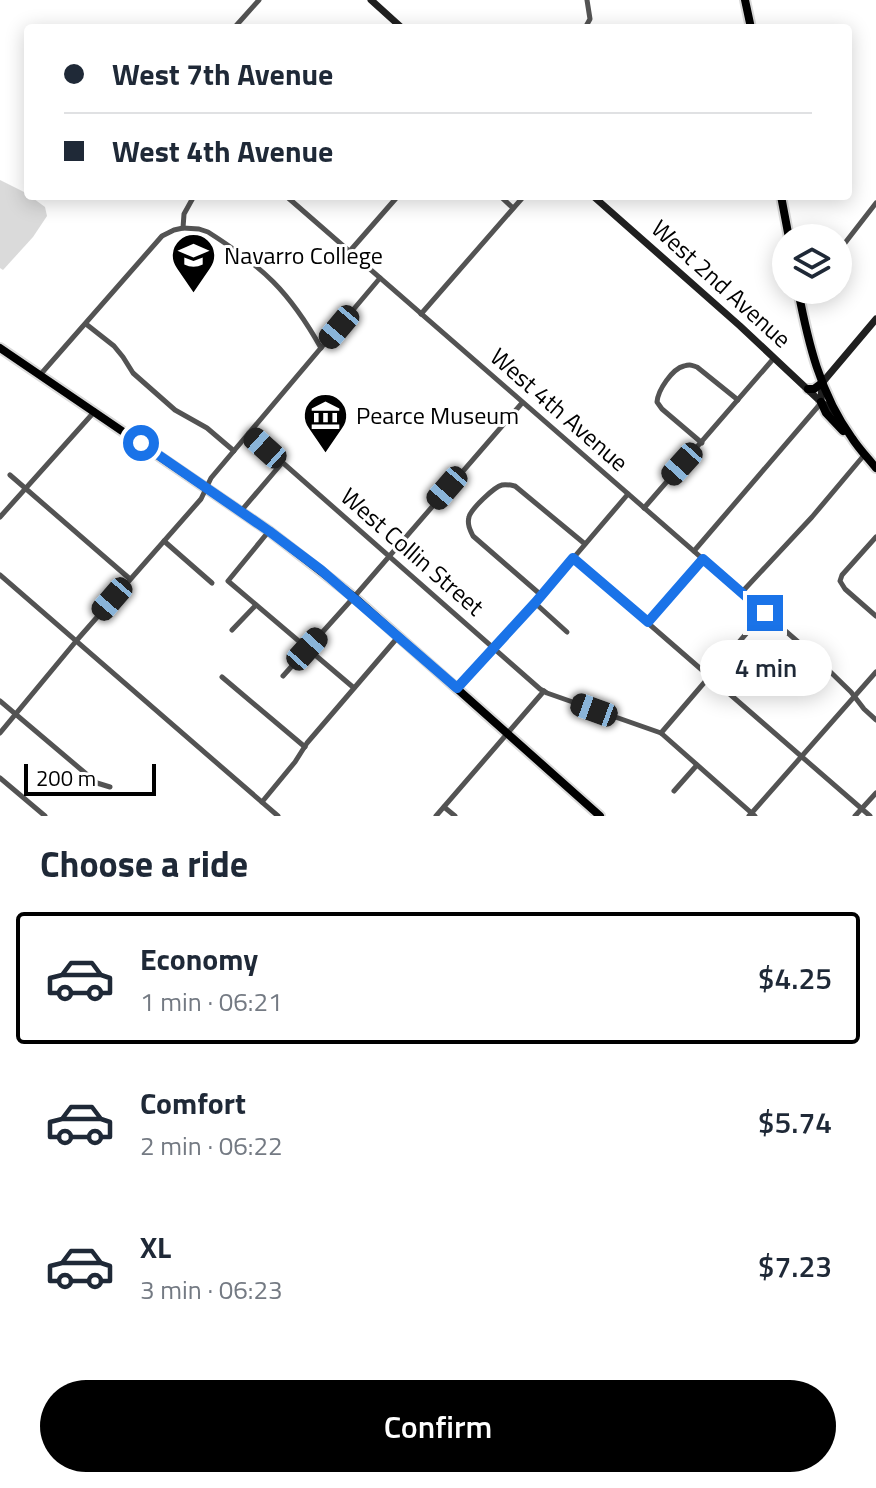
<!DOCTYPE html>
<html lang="en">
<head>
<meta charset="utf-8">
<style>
	body { margin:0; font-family:"Titillium Web",sans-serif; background:#f2f2f3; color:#1f2937; height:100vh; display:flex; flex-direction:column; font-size:30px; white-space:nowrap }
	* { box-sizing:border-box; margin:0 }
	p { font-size:26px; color:#747a83 }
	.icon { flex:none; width:44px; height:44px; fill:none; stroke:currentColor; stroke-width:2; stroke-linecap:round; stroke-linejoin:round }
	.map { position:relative; height:816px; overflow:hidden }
	.drawer { display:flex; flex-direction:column; background:#fff; flex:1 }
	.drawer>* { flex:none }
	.guide { position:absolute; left:24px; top:24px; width:828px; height:176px; border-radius:8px; box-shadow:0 4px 20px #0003; display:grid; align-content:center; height:176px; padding:0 40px; background:#fff }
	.tools { position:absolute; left:772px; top:224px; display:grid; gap:16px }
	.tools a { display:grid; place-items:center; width:80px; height:80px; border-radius:50%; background:#fff; box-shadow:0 4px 20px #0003; font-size:40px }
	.scale { position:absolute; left:24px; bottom:20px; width:132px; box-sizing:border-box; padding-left:8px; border:4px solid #000; border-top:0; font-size:22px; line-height:28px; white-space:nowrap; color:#000; -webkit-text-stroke:6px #fff; paint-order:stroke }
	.end { position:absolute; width:36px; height:36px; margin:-18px; border:10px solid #1a73e8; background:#fff; box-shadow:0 0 0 4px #fff }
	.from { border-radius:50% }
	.bubble { position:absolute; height:56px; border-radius:28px; background:#fff; box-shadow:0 4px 20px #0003; font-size:26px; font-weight:600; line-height:56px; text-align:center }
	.car { position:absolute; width:24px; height:48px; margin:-24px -12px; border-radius:10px; box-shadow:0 0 6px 2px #0007; background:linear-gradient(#222 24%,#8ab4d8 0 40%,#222 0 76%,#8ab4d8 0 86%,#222 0) }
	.guide b { display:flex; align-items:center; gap:28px; height:76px; font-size:30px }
	.guide b+b { border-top:2px solid #e0e1e3 }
	.guide i { width:20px; height:20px; background:#1f2937 }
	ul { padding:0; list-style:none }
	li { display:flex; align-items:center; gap:24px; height:132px; margin:0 16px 12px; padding:0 24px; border:4px solid transparent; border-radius:8px }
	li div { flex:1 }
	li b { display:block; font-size:30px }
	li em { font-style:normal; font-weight:600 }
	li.active { border-color:#000 }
	li>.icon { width:72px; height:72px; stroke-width:1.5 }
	h2 { padding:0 40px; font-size:36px; line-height:96px }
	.button { display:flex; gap:16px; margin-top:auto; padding:16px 40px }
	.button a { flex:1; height:92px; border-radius:48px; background:#000; color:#fff; font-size:32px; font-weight:600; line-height:92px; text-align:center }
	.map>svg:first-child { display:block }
	.green { fill:#dadada }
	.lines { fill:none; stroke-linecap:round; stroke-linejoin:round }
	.primary-casing { stroke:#dbdbdb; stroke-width:12 }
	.street { stroke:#535353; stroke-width:5 }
	.secondary { stroke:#202020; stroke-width:7 }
	.primary { stroke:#000; stroke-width:8 }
	.route { stroke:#1a73e8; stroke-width:10 }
	.labels { text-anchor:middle; stroke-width:6; stroke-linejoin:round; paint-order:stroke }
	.poi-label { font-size:24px; fill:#000; stroke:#fff; text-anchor:start }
	.street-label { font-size:24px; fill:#000; stroke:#fff }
</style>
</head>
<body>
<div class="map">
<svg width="876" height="816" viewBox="0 0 876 816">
	<rect width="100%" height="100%" fill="#fff"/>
	<!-- green -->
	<polygon class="green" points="0,180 26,193 45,207 47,216 33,237 3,270 0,268"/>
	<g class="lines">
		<defs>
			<g id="primary">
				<polyline points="745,0 751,28"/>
				<polyline points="781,196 789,238"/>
				<path d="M798,290c10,52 22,104 54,148 7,11 16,20 24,30"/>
				<polyline points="0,348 269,531 354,597 600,816"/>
				<polyline points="808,389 814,389 822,383"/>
				<polyline points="821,402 826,413 843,431"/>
			</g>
		</defs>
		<!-- primary casing -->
		<use href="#primary" class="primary-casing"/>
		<!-- street -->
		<g class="street">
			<polyline points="234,28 259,0"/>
			<polyline points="585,28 590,19 587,0"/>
			<polyline points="286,196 812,654 851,692 864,709 876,720"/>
			<polyline points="500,196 513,208"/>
			<path d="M183,228l16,1 9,3c55,35 81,59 113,116"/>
			<polyline points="349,252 398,196"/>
			<polyline points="838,252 876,203"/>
			<polyline points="421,314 524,196"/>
			<polyline points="86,324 114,346 123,357 133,373 175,410 207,428 234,451"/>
			<polyline points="40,375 162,236 174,230 183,228 184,214 194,196"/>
			<polyline points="249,433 540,689 547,693 661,733 755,816"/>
			<path d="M702,443l-40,-34 -5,-7c1,-12 15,-33 27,-36 6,-2 7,-1 13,1l41,33"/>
			<polyline points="10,475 130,579"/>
			<polyline points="644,508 774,358"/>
			<polyline points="241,511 282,463"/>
			<polyline points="0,517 95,411"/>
			<polyline points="269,531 228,581 354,688"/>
			<polyline points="876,537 842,575 840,581 845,589 876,616"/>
			<polyline points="164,541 212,583"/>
			<polyline points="694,551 821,403"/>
			<polyline points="573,558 870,816"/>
			<polyline points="0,575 278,816"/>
			<polyline points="742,592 812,517 865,454"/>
			<path d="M541,595l-68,-59c-3,-6 -6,-12 -4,-19 2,-8 25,-30 33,-32 4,-1 8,0 13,1l70,58"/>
			<polyline points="535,603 567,632"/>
			<polyline points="648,622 703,559"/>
			<polyline points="232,630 256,605"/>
			<polyline points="283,676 354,597 522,403"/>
			<polyline points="222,677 305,747"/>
			<polyline points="457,688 535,603 628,494"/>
			<polyline points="0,701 97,783 110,787"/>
			<polyline points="0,733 77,640 201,499 211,478 380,278"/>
			<polyline points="661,733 764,613"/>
			<polyline points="0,778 45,816"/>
			<polyline points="674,791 697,765"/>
			<polyline points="262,802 295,762 307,743 398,637"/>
			<polyline points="444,807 455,816"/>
			<polyline points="436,816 544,691"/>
			<polyline points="749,816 876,672"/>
			<polyline points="855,816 876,793"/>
		</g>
		<!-- secondary -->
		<g class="secondary">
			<polyline points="371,0 402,28"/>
			<polyline points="593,196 740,326 821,402 835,412"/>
			<polyline points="821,402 822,383 876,319"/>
		</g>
		<!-- primary -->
		<use href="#primary" class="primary"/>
	</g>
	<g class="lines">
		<!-- route -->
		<polyline class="route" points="141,443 269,531 321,570 457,688 535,603 573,558 648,622 703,559 765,613"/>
	</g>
	<!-- icons -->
	<defs>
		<symbol id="university-pin" viewBox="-11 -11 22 30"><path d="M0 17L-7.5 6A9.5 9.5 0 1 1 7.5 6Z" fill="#000" stroke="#fff"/><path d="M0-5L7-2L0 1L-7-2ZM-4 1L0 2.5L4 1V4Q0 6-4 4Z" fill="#fff"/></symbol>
		<symbol id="museum-pin" viewBox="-11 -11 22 30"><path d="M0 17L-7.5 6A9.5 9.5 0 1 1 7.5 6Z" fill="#000" stroke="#fff"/><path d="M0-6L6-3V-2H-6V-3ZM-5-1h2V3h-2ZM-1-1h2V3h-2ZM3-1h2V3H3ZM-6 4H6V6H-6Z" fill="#fff"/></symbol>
	</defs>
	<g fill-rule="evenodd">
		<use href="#university-pin" x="168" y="230" width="51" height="69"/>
		<use href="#museum-pin" x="300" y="390" width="51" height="69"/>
	</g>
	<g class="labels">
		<!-- poi labels -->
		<g class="poi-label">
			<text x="224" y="264">Navarro College</text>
			<text x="356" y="424">Pearce Museum</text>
		</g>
		<!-- street labels -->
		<g class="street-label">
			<text transform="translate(721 284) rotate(42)" y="8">West 2nd Avenue</text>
			<text transform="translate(559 410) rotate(41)" y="8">West 4th Avenue</text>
			<text transform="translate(412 552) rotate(41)" y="8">West Collin Street</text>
		</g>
	</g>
</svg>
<div class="tools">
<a><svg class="icon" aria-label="layers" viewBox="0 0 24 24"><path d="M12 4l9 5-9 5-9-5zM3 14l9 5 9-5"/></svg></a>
</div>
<div class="scale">200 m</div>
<i class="end from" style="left:141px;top:443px"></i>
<i class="end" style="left:765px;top:613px"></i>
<div class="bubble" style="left:700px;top:640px;width:132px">4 min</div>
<i class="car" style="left:339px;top:327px;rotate:220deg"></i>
<i class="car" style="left:265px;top:448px;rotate:312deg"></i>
<i class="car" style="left:682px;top:464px;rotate:222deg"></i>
<i class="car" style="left:447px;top:488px;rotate:221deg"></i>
<i class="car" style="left:112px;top:599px;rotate:221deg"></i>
<i class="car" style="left:307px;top:649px;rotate:42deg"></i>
<i class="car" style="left:594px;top:710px;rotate:290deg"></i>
<div class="guide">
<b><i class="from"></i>West 7th Avenue</b>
<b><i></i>West 4th Avenue</b>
</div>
</div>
<section class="drawer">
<h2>Choose a ride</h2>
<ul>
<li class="active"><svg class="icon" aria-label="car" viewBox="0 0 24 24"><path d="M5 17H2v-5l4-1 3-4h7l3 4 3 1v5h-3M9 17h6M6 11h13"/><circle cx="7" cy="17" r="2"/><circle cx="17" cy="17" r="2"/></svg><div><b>Economy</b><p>1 min · 06:21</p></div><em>$4.25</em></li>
<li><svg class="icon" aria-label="car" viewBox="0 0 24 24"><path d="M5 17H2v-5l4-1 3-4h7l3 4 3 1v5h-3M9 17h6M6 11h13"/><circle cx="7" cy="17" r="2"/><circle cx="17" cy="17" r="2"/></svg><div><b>Comfort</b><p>2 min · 06:22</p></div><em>$5.74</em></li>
<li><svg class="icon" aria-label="car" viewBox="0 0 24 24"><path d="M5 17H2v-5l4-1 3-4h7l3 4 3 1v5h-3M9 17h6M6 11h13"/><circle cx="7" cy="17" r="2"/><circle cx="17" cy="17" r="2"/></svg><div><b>XL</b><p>3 min · 06:23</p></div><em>$7.23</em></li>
</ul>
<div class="button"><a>Confirm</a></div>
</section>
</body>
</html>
